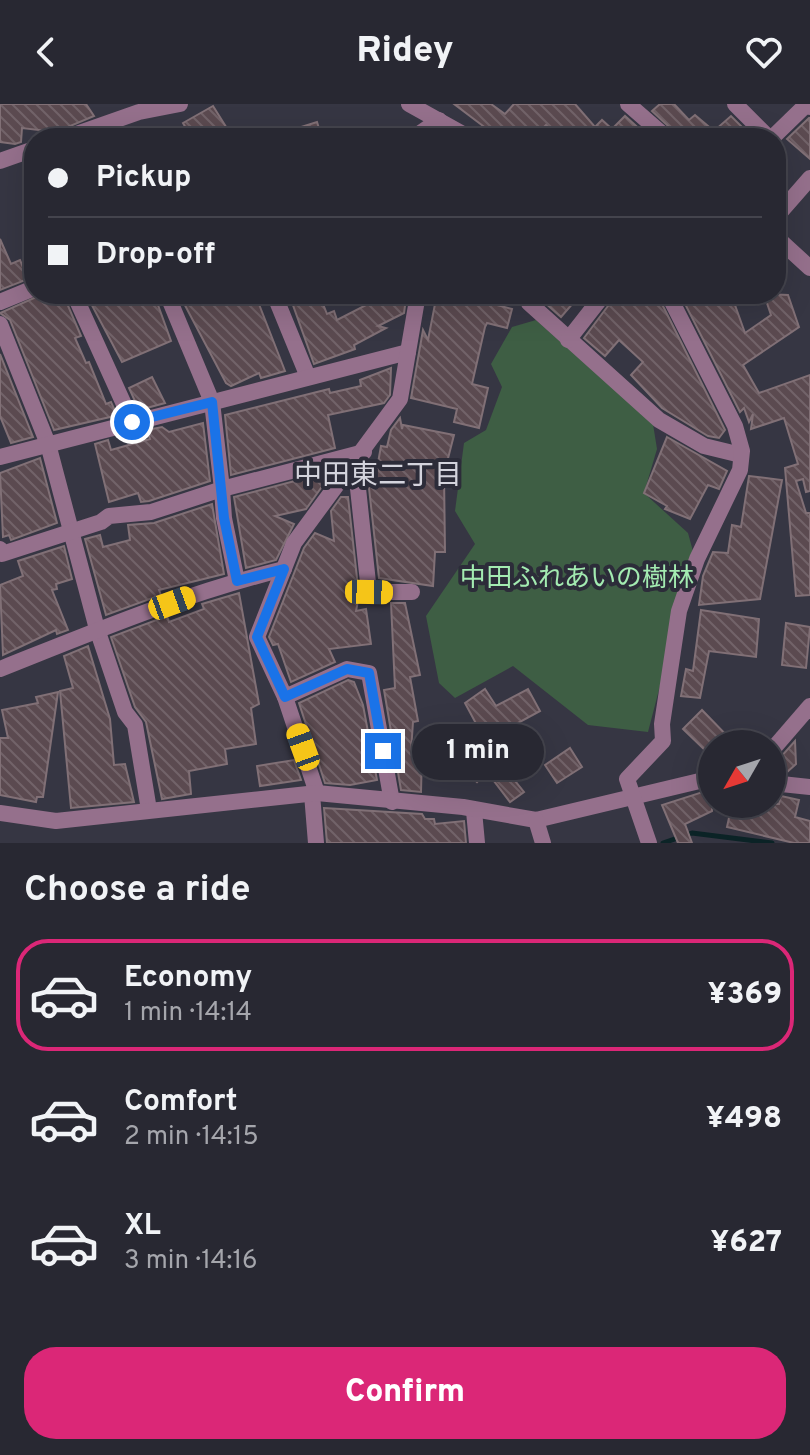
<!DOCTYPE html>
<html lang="en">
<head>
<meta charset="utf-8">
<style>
	body { margin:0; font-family:Overpass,"Noto Sans JP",sans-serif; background:#34343e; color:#f1f3f6; height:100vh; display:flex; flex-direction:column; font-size:30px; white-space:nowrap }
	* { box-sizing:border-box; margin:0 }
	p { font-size:26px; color:#a5a6ac }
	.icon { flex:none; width:44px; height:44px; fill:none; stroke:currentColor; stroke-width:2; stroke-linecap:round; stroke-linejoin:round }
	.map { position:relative; height:739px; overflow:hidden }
	.panel { display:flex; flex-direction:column; background:#282832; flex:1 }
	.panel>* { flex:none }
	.top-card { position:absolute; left:24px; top:24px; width:762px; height:176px; border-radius:32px; box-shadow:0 8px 32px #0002,0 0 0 2px #44444d; display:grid; align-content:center; height:176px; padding:0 24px; background:#282832 }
	.needle { width:52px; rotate:231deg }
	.tools { position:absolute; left:698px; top:626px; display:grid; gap:16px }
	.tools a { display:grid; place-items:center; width:88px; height:88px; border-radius:50%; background:#282832; box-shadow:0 8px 32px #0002,0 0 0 2px #44444d; font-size:40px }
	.end { position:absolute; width:36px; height:36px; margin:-18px; border:10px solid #1a73e8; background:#fff; box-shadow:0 0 0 4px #fff }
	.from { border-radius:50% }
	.bubble { position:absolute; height:56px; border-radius:28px; background:#282832; box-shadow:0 8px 32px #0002,0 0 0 2px #44444d; font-size:26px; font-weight:800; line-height:56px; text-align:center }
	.car { position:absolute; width:24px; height:48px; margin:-24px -12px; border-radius:10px; box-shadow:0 0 6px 2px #0007; background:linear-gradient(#f5c518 24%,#345 0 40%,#f5c518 0 76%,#345 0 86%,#f5c518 0) }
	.top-card b { display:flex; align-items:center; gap:28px; height:76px; font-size:30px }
	.top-card b+b { border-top:2px solid #44444d }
	.top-card i { width:20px; height:20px; background:#f1f3f6 }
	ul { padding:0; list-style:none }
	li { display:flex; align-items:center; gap:24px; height:112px; margin:0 16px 12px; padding:0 8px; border:4px solid transparent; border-radius:32px }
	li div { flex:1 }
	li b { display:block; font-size:30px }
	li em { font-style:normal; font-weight:800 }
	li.current { border-color:#db2777 }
	li>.icon { width:72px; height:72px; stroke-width:1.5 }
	h2 { padding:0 24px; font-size:36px; line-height:96px }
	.primary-button { display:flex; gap:16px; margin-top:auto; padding:16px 24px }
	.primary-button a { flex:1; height:92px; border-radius:32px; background:#db2777; color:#fff; font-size:32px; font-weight:800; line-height:92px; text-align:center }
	header { display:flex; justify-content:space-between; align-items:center; height:104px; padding:0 24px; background:#282832; font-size:36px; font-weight:800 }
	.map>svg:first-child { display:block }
	.green { fill:#3e5e44 }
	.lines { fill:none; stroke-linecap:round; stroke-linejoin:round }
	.stream { stroke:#0c2427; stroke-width:5 }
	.building { fill:url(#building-back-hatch); stroke:#817076; stroke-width:2 }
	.minor { stroke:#95708c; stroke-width:16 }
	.route { stroke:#1a73e8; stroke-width:10 }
	.labels { text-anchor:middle; stroke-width:8; stroke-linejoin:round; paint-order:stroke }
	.park-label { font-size:26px; fill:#a3ebb1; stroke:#2c2c39 }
	.neighbourhood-label { font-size:28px; fill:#d4d4dd; stroke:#2c2c39 }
</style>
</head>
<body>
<header><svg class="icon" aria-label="back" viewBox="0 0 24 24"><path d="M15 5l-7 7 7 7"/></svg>Ridey<svg class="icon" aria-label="heart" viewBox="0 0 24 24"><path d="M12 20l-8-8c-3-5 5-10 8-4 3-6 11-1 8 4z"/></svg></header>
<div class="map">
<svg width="810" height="739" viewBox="0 0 810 739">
	<defs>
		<pattern id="building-back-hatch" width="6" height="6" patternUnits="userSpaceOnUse" patternTransform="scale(2)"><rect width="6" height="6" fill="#5b4a50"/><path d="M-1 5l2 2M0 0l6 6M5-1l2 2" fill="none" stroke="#726369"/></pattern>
	</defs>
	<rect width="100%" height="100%" fill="#363643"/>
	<!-- green -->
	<polygon class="green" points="536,216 653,320 657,345 644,389 688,429 694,451 648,628 588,621 513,562 455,594 439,579 426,512 475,440 455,407 464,339 486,326 502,283 491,260 512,223"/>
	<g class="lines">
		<!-- stream -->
		<polyline class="stream" points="663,739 692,729 772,739"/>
	</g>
	<!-- building -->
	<g class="building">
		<polygon points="0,0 86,0 94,12 56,28 22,24 21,38 15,40 0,38"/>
		<polygon points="454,0 491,0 505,10 514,0 575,0 595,23 602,16 612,25 625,12 644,29 639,34 559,34 546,21 533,34 499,34"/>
		<polygon points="660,0 674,0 689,16 695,11 714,27 731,12 750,31 747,34 681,34 652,7"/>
		<polygon points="213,2 233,34 192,34 183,19"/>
		<polygon points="809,14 810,14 810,55 787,35"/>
		<polygon points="317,18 322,34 277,34 276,31"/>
		<polygon points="0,135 11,160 20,156 28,175 0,186"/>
		<polygon points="43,190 46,195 63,190 81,232 75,234 86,259 89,258 106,300 111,298 116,309 110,313 54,326 10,216 0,209"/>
		<polygon points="86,190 117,190 119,196 133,190 154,190 171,237 122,258"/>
		<polygon points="179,190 255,190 285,267 261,274 259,269 231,282 226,279"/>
		<polygon points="289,190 319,190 327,210 334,207 337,216 380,194 377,190 403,190 406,195 404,209 378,222 386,224 354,241 355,245 314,260"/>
		<polygon points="437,190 499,190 497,201 512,205 507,224 487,219 485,223 472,280 488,284 479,324 454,318 457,305 411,294 423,226 428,236"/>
		<polygon points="535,190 581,190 561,213"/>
		<polygon points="617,190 657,190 725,326 719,334 708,332 662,304 631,271 643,258 619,236 605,252 584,234"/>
		<polygon points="680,190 731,190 745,229 771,211 764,190 788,191 799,223 743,261 759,289 810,271 810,387 806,388 803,375 796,377 806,409 810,409 810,491 796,492 785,364 798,360 784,314 751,325 753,310 749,318 744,304 740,308"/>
		<polygon points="0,250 33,333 11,339 0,312"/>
		<polygon points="391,264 390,291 384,299 328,311 335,344 231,371 225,311 329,285 330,289 361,282 360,276"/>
		<polygon points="152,273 165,299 139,306 129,284"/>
		<polygon points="400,314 402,325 403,321 454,331 444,370 445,448 435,448 433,482 379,474 368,375 375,376 381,342 387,343 391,326"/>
		<polygon points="203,319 210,377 149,397 141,398 138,389 109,398 95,340 108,336 111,346 150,335 147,326 162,323 169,328"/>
		<polygon points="667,333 727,367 719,385 708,381 690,415 665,405 667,402 644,389"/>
		<polygon points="40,354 57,419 11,436 9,431 3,433 0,369"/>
		<polygon points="333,367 306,405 275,412 294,420 276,456 246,464 234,393"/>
		<polygon points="749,372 782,376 760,495 699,501 703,472 713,448 728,449 732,421 741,423"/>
		<polygon points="341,393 348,393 359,492 356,507 366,505 371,540 329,545 335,558 291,578 278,540 273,541 269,533 304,444 315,429 334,437 331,407"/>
		<polygon points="212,400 224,470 159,486 161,491 106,511 85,435 100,431 103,443 130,436 128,421 154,419"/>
		<polygon points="64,442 72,475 56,480 57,485 52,486 68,526 57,530 56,526 3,551 0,481 23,472 18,457"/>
		<polygon points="239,489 259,600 251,604 256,640 225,645 227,660 189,667 191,690 162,695 146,618 135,603 111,533 167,512 169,518 204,505 202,500"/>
		<polygon points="391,499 405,499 420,571 410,573 418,617 413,618 411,647 422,648 421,688 401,686 384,586 395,584"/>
		<polygon points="701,506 759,515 756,553 709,547 700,594 681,592 686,565 693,567"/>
		<polygon points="786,519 810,523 806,564 782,561"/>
		<polygon points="88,542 110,615 114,661 125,660 134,698 71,704 60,587 73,584 64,552"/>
		<polygon points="348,576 354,578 363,601 377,676 350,681 325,679 299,599"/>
		<polygon points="485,585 496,602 528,585 540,607 505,626 527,659 511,672 524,688 510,698 487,668 477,678 463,665 486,638 465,599"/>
		<polygon points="58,588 43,693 37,693 36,698 0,691 0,634 8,634 2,606 38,599 36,593"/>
		<polygon points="702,606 735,640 712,640 712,653 683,625"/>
		<polygon points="795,637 796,660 786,669 772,668 772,657 780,654"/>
		<polygon points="570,644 582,663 557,679 545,661"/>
		<polygon points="294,656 301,676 260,682 257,662"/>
		<polygon points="712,685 712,707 685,720 692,739 678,739 662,701"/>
		<polygon points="781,692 799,696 795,713 810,717 810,739 794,739 727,723 732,700 779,700"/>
		<polygon points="324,704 422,710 425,715 434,715 435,720 464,717 466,739 327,739"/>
	</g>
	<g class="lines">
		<!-- minor -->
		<g class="minor">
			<polyline points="409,0 470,34"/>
			<polyline points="628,0 667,34"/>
			<polyline points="735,0 769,34"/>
			<polyline points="65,34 139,8 180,0"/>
			<polyline points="413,34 439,16"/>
			<polyline points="772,34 807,0 810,3"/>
			<polyline points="0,57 34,45"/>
			<polyline points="776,113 810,74"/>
			<polyline points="776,133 810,164"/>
			<polyline points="74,190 132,318"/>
			<polyline points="167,190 212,298 222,385 364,348"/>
			<polyline points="274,190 308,273"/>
			<polyline points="0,198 34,184"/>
			<polyline points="529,199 659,316 704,342 741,351"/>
			<polyline points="0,220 48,340 97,525 125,608 135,621 149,706"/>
			<polyline points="568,236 604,190"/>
			<polyline points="0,353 408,248"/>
			<polyline points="355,356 369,488 412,488"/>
			<polyline points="0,445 2,450 101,418 109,412 151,408 222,385 224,414 237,477"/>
			<path d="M0,565c93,-37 186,-76 284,-100"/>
			<polyline points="285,593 347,565 369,569 392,698"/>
			<polyline points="772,646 810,602"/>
			<polyline points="772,679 810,683"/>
			<polyline points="317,689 285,593 257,533 294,439 400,295 418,190"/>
			<polyline points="312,690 316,739"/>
			<polyline points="474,707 477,739"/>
			<polyline points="0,709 56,717 317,689 463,703 536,716 712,674"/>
			<polyline points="536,716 543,739"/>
			<polyline points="649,739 627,675 663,637 662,620 679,507 697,455 740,366 742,347 735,322 668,190"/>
		</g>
	</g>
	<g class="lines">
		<!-- route -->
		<polyline class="route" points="132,318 212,298 224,414 237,477 284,465 257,533 285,593 347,565 369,569 383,647"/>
	</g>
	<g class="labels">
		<!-- park labels -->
		<g class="park-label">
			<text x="577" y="482">中田ふれあいの樹林</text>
		</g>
		<!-- neighbourhood labels -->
		<g class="neighbourhood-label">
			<text x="378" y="380">中田東二丁目</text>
		</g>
	</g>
</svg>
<div class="tools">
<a><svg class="needle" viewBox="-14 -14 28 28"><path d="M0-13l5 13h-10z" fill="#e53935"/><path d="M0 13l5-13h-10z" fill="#a5a6ac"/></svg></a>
</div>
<i class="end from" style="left:132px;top:318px"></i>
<i class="end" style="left:383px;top:647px"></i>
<div class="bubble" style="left:412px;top:620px;width:132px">1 min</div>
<i class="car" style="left:369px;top:488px;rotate:91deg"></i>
<i class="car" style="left:172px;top:499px;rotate:70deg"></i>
<i class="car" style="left:303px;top:643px;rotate:340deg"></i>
<div class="top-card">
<b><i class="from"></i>Pickup</b>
<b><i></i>Drop-off</b>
</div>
</div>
<section class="panel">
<h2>Choose a ride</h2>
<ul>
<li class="current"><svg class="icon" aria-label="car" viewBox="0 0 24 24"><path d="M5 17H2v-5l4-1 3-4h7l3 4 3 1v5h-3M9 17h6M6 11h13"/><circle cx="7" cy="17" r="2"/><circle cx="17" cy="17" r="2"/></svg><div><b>Economy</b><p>1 min · 14:14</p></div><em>¥369</em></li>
<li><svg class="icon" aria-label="car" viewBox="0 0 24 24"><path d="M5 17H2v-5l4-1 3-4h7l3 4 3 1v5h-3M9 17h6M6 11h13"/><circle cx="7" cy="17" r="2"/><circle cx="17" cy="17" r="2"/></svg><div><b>Comfort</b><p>2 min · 14:15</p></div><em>¥498</em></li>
<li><svg class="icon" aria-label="car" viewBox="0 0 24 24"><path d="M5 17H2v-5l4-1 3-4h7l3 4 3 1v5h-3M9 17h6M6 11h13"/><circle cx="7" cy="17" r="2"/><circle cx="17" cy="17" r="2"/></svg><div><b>XL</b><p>3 min · 14:16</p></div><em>¥627</em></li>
</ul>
<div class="primary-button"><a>Confirm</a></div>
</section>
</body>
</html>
